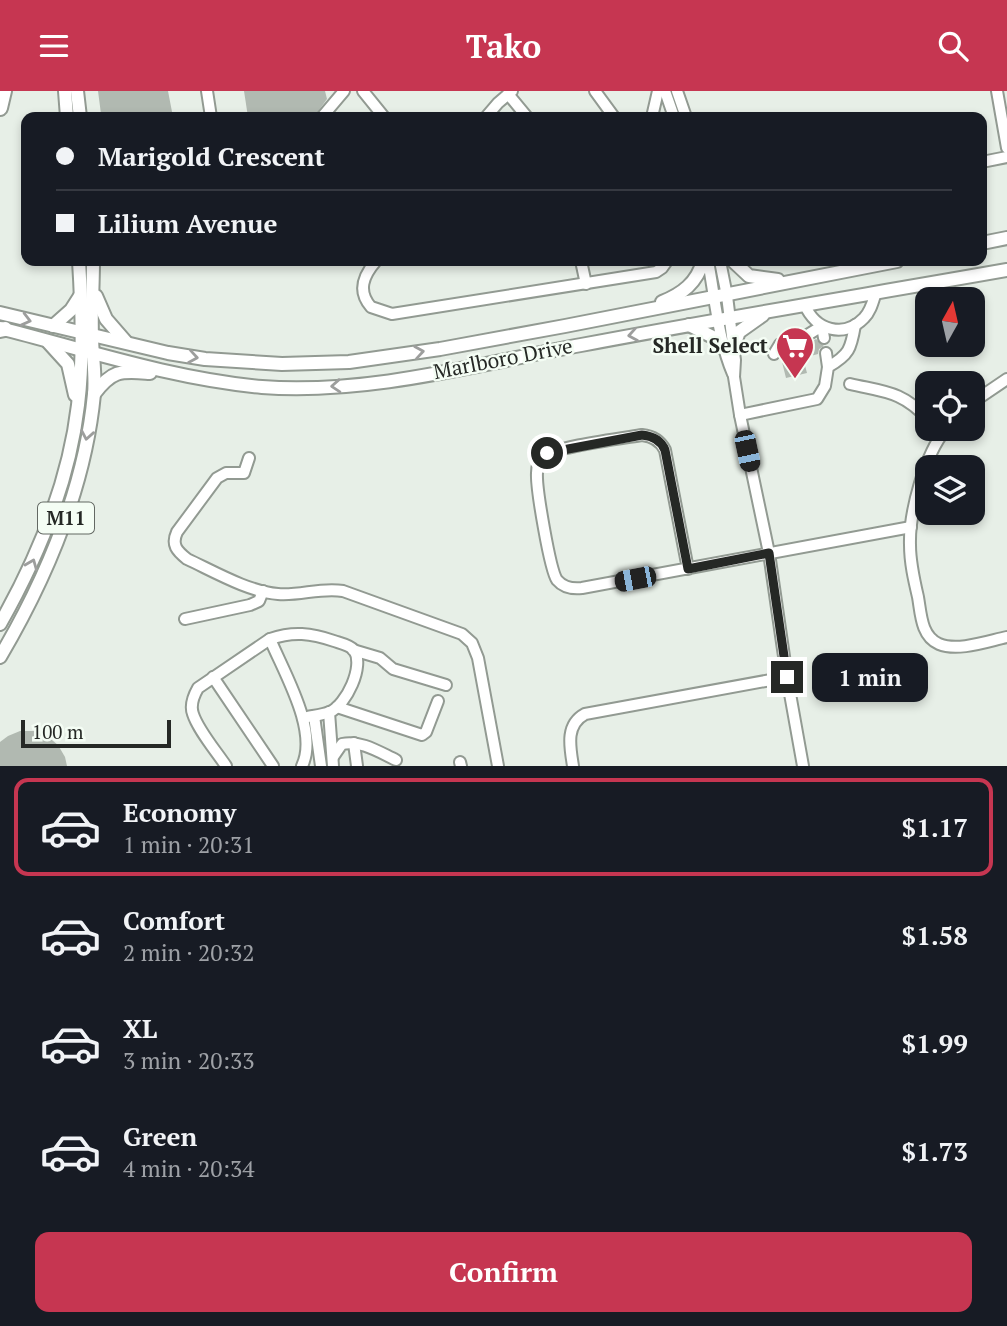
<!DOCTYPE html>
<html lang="en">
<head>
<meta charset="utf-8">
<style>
	body { margin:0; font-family:"PT Serif",serif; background:#20242c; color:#f1f3f6; height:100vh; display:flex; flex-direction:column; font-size:26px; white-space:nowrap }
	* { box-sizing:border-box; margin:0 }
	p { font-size:23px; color:#9ea1a6 }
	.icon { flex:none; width:38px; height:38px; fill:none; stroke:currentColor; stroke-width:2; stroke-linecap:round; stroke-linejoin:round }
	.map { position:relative; height:675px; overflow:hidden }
	.side { display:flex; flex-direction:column; background:#171b24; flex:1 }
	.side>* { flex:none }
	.top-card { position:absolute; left:21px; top:21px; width:966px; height:154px; border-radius:14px; box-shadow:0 4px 10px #0003; display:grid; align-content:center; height:154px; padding:0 35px; background:#171b24 }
	.needle { width:46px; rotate:8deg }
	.buttons { position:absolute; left:915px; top:196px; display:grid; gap:14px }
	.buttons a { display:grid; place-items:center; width:70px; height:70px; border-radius:14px; background:#171b24; box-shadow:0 4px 10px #0003; font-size:35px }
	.scale { position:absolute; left:21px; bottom:18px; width:150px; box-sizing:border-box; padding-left:7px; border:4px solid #252825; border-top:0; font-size:19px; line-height:24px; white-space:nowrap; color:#252825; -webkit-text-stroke:5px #f4fdf4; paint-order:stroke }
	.end { position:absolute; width:32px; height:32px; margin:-16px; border:9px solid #252825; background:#fff; box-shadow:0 0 0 4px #fff }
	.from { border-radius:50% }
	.bubble { position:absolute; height:49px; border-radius:14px; background:#171b24; box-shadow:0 4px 10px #0003; font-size:23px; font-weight:800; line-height:49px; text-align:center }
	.car { position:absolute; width:21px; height:42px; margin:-21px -10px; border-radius:9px; box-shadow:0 0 5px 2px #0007; background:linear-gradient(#222 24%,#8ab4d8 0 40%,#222 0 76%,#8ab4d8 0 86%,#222 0) }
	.top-card b { display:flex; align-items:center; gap:24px; height:66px; font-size:26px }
	.top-card b+b { border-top:2px solid #363941 }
	.top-card i { width:18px; height:18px; background:#f1f3f6 }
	ul { padding:12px 0 0; list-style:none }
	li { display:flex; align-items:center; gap:21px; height:98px; margin:0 14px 10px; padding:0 21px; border:4px solid transparent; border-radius:14px }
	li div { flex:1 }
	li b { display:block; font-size:26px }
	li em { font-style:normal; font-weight:800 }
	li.on { border-color:#c63651 }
	li>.icon { width:63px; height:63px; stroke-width:1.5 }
	.button { display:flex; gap:14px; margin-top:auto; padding:14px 35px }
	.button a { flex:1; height:80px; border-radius:14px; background:#c63651; color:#fff; font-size:28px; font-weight:800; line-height:80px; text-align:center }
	header { display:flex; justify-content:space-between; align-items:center; height:91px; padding:0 35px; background:#c63651; color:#fff; font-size:32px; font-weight:800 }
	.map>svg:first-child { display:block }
	.building { fill:#b1b9b1 }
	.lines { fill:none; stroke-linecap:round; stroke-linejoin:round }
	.minor-casing { stroke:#929a92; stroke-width:14 }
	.major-casing { stroke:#929a92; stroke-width:16 }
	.highway-casing { stroke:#929a92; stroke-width:18 }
	.minor { stroke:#fff; stroke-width:10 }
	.major { stroke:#fff; stroke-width:12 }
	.highway { stroke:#fff; stroke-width:14 }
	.oneway { stroke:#9d9e9d }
	.route { stroke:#252825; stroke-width:9 }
	.labels { text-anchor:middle; stroke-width:5; stroke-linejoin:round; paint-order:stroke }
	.shield { fill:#f4fdf4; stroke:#636863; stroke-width:2 }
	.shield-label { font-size:19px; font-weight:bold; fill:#252825 }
	.poi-label { font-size:21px; font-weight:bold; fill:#252825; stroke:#f4fdf4; text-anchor:end }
	.street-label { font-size:21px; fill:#252825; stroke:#f4fdf4 }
</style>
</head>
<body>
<header><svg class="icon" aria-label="menu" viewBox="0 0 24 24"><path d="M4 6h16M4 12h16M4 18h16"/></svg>Tako<svg class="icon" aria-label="search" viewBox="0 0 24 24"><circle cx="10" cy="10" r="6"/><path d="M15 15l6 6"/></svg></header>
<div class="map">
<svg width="1007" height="675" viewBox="0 0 1007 675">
	<rect width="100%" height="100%" fill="#e7efe7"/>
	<!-- building -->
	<g class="building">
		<polygon points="98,0 168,0 173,26 104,26 104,23 101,23"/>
		<polygon points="244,0 325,0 327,8 314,26 248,26"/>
		<polygon points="816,248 824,255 819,258 818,263 803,267 807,282 786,287 781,267 785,260 803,256"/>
		<polygon points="20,640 34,640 47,645 58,654 65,666 67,675 0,675 0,651 8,645"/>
	</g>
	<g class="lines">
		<defs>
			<g id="minor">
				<polyline points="207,0 211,26"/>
				<polyline points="363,0 384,26"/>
				<polyline points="595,0 614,26"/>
				<polyline points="665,0 674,26"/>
				<polyline points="677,0 686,26"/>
				<polyline points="997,0 1007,57"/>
				<polyline points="508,3 527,26"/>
				<polyline points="322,26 344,0"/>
				<polyline points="486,26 498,12 512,0"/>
				<polyline points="652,26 658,0"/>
				<polyline points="982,71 1007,66"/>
				<path d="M376,170c-13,15 -19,30 -5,46l21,7 264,-42 6,-4 5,-7"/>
				<polyline points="581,170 586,193"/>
				<path d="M708,170c7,37 10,78 25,113"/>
				<polyline points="720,170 727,205 735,269 734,286 740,324 769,462 787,586 803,675"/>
				<path d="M805,214c10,25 39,34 59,13 7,-7 9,-17 12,-26"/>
				<polyline points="826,262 828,276"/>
				<polyline points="774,263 780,253 801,248 822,235 824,247"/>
				<path d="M850,293c35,8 52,7 78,35"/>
				<polyline points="973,311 1007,288"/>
				<path d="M740,324l77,-16 8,-13 3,-19c21,-12 23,-18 27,-42"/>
				<path d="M946,338c-21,25 -37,83 -36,116 0,18 4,35 8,52 3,17 3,39 21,47 19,8 49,-3 68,-7"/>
				<path d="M249,367l-5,15h-18l-9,5 -40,54c-6,13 0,19 10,27 26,12 62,33 91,35 22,2 43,-7 65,-3l119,43 10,9 6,15 20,108"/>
				<path d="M688,478l-23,-119c-5,-10 -13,-14 -23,-15 -18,3 -91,12 -100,23 -4,4 -5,10 -5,15 -1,15 13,97 20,107 6,7 16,9 25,8l329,-61"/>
				<polyline points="185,528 250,514 259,510 263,500"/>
				<path d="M270,548c14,34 49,92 32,127"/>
				<polyline points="353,559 380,567 393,578 446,594"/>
				<polyline points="213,586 273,675"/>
				<polyline points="337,616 422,644 426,641 438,610"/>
				<polyline points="329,621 333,675"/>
				<polyline points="314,625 321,675"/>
				<polyline points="354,652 357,675"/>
				<path d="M333,666l9,-13c19,-4 37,8 54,16"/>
				<polyline points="460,671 461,675"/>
				<path d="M226,675c-10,-15 -28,-36 -33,-52 -3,-8 1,-19 5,-26l72,-49c23,-8 41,-6 64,2 6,2 16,4 20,9 11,16 -8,55 -24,62 -8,3 -19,4 -27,6"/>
				<path d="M573,675c-3,-19 -8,-41 12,-52l202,-37"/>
			</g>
			<g id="major">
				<polyline points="65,0 67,26"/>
				<polyline points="77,0 80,26"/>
				<polyline points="982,152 1007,147"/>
				<polyline points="733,170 749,185 778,189"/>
				<polyline points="96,205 106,228 126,251"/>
				<path d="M662,211c20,-8 35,-19 41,-41"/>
				<polyline points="0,222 168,262 205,268 282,273 349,271 440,258 565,235 897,170"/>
				<polyline points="689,234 715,247 725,259"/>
				<polyline points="53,235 71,219 80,205"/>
				<path d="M0,237c86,22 173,51 262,59 105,8 217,-23 319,-42 142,-27 284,-50 426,-75"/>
				<polyline points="48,251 68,273 75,304"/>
				<polyline points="733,257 739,241 763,224"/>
				<path d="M94,303c19,-25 27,-23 56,-21"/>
				<path d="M0,533c38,-67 69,-142 78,-219 6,-47 4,-97 1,-144"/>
				<path d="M0,566c47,-80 85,-169 94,-263 2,-20 -2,-39 -2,-59 -1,-24 1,-49 1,-74"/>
			</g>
			<g id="highway">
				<polyline points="0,17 4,0"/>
				<polyline points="0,239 5,238"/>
			</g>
		</defs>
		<!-- minor casing -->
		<use href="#minor" class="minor-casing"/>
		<!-- major casing -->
		<use href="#major" class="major-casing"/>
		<!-- highway casing -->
		<use href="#highway" class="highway-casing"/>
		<!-- minor -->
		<use href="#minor" class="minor"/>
		<!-- major -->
		<use href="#major" class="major"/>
		<!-- highway -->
		<use href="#highway" class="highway"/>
	</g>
	<!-- one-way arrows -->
	<defs><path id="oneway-chevron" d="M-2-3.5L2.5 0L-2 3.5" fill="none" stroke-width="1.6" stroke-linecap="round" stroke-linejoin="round" transform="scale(1.75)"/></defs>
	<g class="oneway">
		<use href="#oneway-chevron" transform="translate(26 229) rotate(14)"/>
		<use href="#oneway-chevron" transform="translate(633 244) rotate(170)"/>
		<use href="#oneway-chevron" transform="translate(419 261) rotate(-9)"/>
		<use href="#oneway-chevron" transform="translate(193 266) rotate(9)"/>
		<use href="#oneway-chevron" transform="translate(336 295) rotate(176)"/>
		<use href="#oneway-chevron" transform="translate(87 344) rotate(100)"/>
		<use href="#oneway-chevron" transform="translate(32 473) rotate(-68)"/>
	</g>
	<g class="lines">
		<!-- route -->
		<path class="route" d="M547,362l95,-18c10,1 19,5 23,15l23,119 81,-16 18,124"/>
	</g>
	<!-- icons -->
	<defs>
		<symbol id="supermarket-pin" viewBox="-11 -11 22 30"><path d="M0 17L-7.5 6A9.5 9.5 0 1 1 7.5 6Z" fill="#c63651" stroke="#f4fdf4"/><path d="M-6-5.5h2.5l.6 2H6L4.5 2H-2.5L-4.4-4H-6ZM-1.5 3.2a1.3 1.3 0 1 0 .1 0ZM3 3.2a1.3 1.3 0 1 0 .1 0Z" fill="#fff"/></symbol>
	</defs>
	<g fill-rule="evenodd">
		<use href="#supermarket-pin" x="773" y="233" width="44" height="60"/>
	</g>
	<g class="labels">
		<!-- shield labels -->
		<rect class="shield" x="38" y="411.5" width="56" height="31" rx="5"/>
		<g class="shield-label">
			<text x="66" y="434">M11</text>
		</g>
		<!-- poi labels -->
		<g class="poi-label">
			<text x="768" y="262">Shell Select</text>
		</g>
		<!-- street labels -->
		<g class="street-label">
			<text transform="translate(503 268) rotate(-11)" y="7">Marlboro Drive</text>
		</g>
	</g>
</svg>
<div class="buttons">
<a><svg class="needle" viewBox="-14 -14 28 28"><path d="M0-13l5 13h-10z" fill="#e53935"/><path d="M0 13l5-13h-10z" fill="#9ea1a6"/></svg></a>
<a><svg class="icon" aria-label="locate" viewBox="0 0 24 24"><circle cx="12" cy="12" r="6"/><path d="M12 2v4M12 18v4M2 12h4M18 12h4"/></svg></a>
<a><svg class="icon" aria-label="layers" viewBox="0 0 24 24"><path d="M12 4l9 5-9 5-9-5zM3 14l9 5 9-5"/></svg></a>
</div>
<div class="scale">100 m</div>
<i class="end from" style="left:547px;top:362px"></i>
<i class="end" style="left:787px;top:586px"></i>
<div class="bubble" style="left:812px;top:562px;width:116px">1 min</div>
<i class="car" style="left:747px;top:360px;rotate:168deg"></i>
<i class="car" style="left:635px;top:488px;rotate:259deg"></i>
<div class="top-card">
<b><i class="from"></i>Marigold Crescent</b>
<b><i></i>Lilium Avenue</b>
</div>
</div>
<section class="side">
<ul>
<li class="on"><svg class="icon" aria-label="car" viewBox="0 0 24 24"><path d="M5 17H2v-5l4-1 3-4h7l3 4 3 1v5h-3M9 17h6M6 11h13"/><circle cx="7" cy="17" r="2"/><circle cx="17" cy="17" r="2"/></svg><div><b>Economy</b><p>1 min · 20:31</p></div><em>$1.17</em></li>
<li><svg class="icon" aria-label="car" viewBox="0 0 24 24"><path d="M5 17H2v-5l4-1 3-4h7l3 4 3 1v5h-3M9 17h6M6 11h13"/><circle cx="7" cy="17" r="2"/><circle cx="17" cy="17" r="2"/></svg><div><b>Comfort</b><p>2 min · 20:32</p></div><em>$1.58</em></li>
<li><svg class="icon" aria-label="car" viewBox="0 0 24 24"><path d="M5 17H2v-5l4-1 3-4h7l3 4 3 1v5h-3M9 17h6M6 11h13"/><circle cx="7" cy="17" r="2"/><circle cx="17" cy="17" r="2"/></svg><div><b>XL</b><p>3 min · 20:33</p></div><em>$1.99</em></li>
<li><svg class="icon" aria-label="car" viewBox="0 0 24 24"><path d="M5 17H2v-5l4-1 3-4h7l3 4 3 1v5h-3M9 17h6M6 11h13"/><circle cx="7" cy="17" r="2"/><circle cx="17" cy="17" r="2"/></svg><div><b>Green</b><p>4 min · 20:34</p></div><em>$1.73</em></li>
</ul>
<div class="button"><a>Confirm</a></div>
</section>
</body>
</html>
